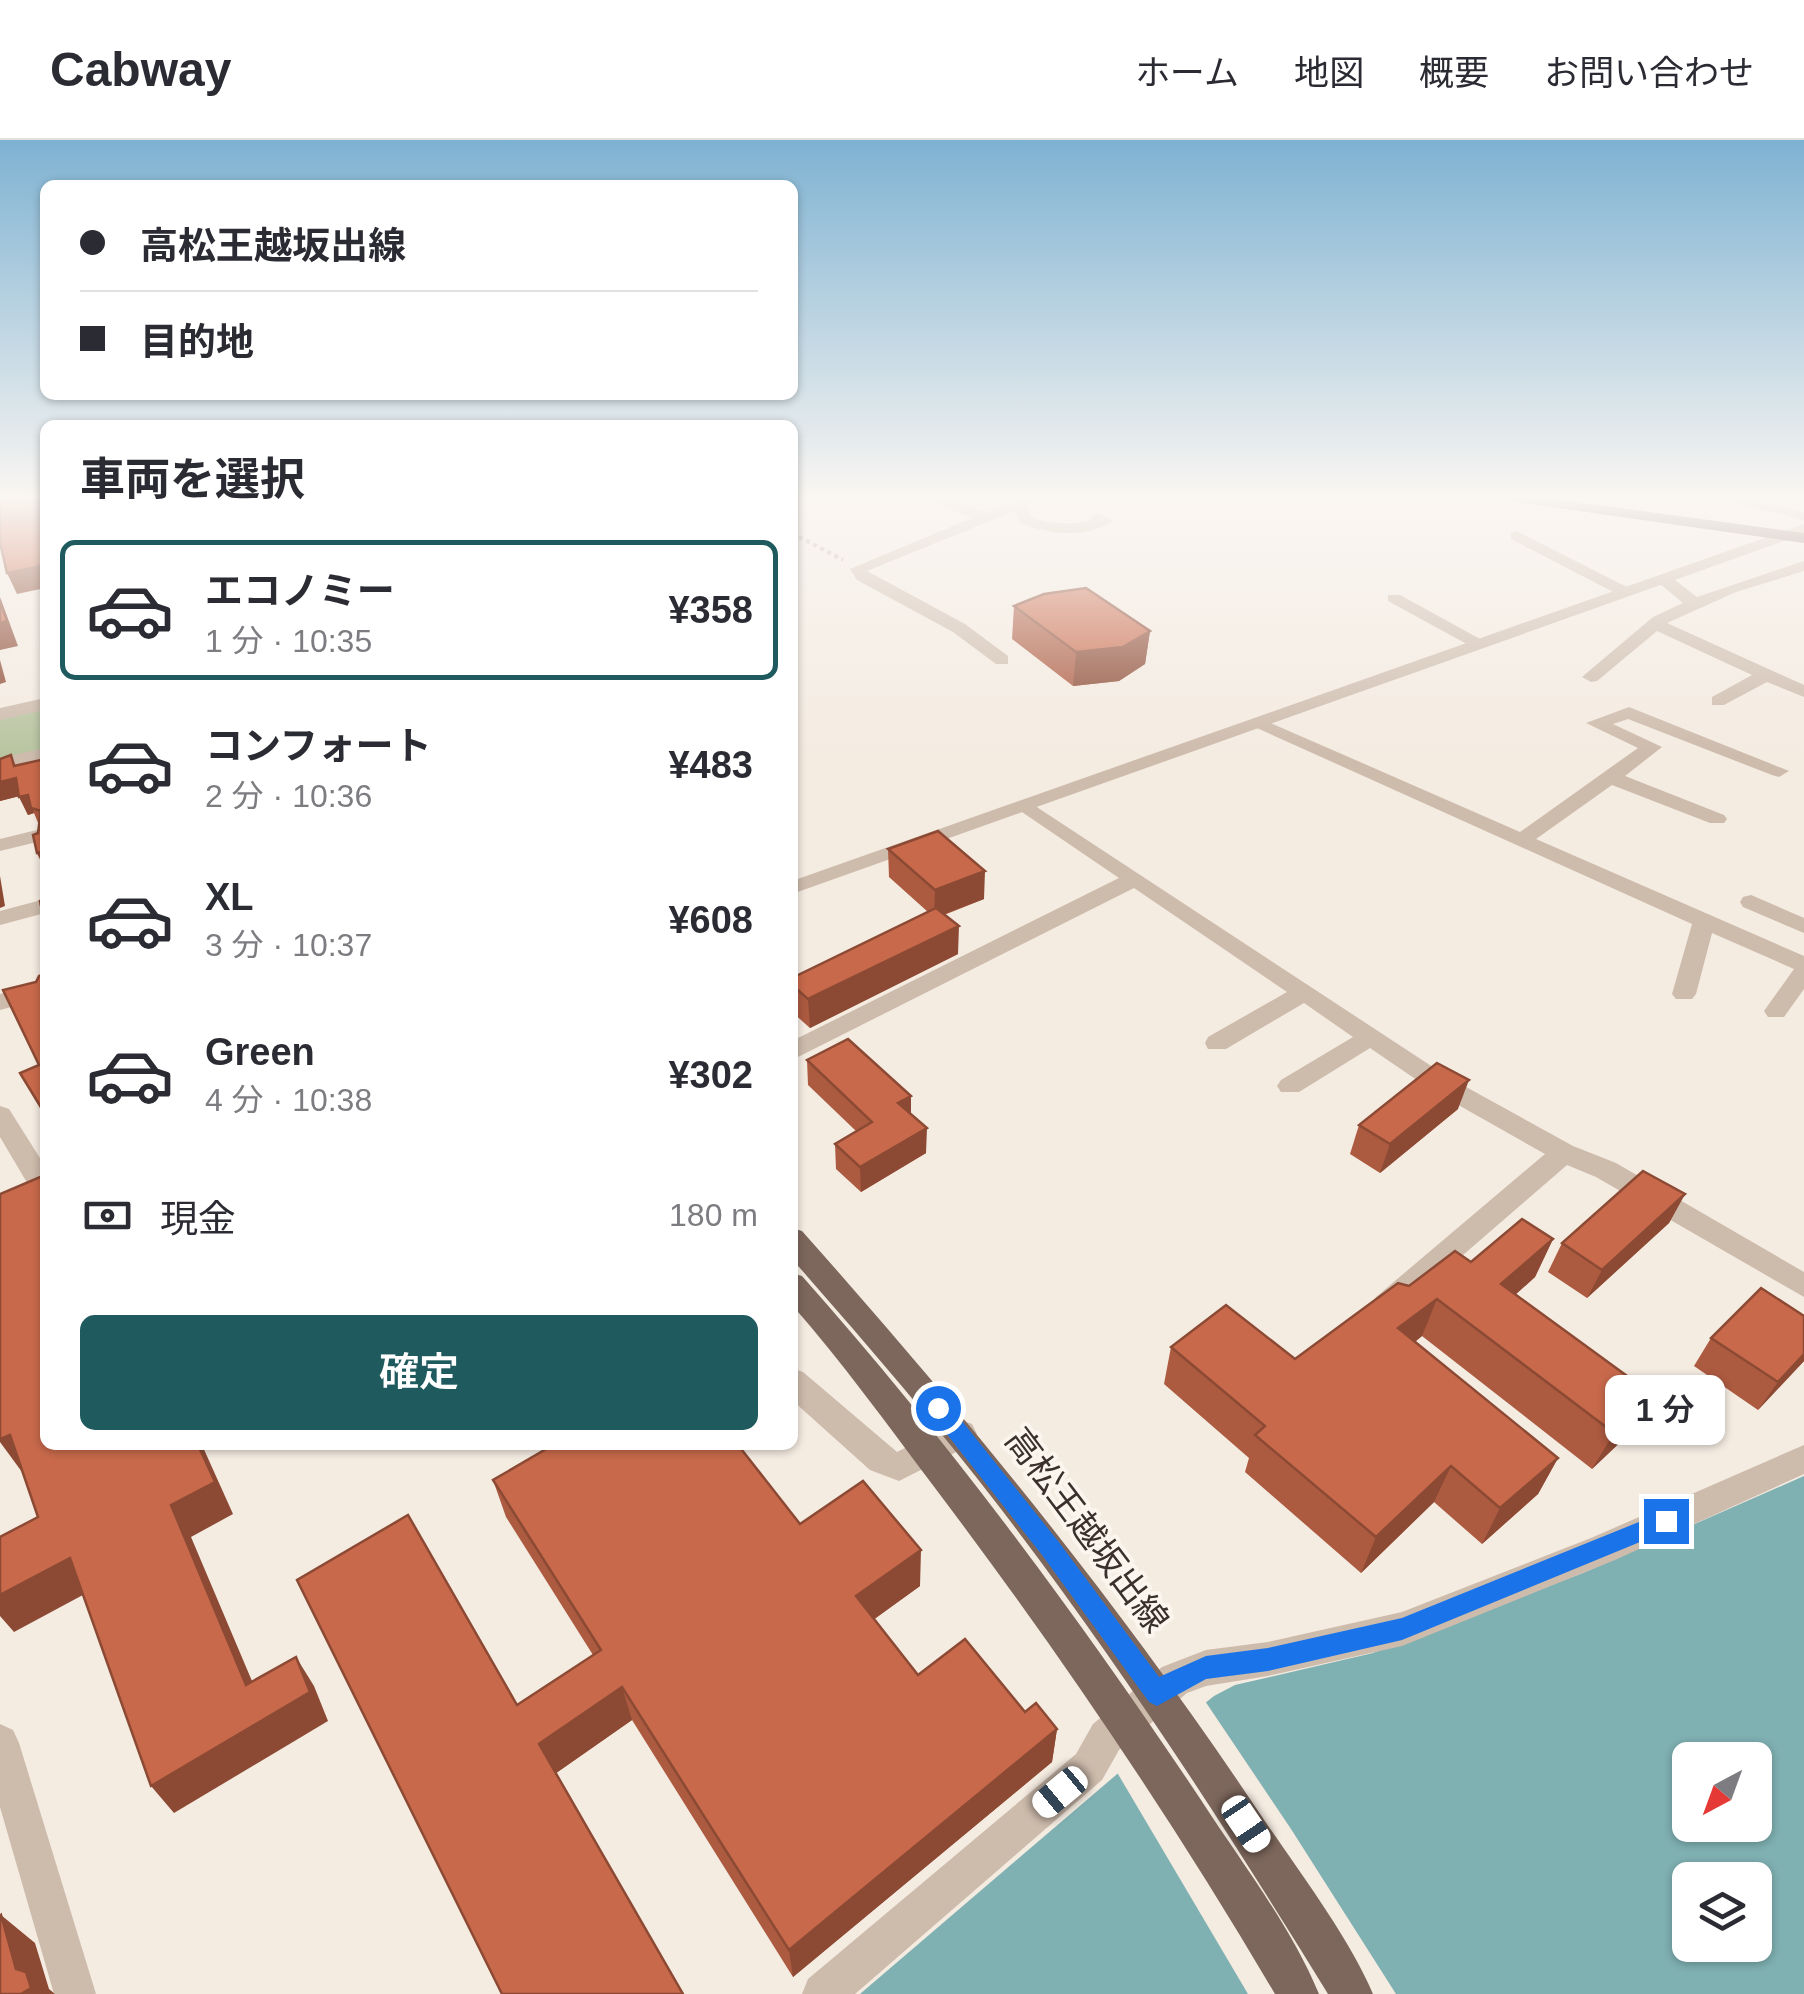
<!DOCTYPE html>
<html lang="ja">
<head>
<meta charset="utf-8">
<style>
	body { margin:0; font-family:Arial,"Noto Sans JP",sans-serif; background:#f7f7f7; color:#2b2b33; height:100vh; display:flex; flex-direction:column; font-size:38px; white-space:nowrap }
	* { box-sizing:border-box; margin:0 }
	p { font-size:32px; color:#7c7c81 }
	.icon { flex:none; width:55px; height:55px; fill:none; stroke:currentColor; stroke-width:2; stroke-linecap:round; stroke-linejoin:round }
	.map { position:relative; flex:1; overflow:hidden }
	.panel { position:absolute; left:40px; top:280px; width:758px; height:1030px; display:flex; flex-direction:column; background:#fff; border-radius:15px; box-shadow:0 2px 8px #0004 }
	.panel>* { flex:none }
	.top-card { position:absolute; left:40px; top:40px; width:758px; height:220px; border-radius:15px; box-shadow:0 2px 8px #0004; display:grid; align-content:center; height:220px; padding:0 40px; background:#fff }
	.needle { width:65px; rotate:221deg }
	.tools { position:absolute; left:1672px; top:1602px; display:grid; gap:20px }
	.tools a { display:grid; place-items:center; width:100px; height:100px; border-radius:15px; background:#fff; box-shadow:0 2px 8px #0004; font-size:50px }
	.end { position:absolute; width:45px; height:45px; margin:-22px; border:12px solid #1a73e8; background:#fff; box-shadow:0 0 0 5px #fff }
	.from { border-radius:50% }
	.bubble { position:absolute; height:70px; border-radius:15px; background:#fff; box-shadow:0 2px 8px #0004; font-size:32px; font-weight:600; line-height:70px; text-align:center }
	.car { position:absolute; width:30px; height:60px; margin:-30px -15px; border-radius:12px; box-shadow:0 0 8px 2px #0007; background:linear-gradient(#fff 24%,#345 0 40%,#fff 0 76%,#345 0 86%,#fff 0) }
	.top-card b { display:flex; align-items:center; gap:35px; height:95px; font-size:38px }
	.top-card b+b { border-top:2px solid #e1e1e2 }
	.top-card i { width:25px; height:25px; background:#2b2b33 }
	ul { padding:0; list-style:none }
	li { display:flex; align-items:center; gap:30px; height:140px; margin:0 20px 15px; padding:0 20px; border:5px solid transparent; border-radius:15px }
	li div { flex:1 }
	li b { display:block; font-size:38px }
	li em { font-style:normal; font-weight:600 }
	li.on { border-color:#1f5a5e }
	li>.icon { width:90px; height:90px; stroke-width:1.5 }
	h2 { padding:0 40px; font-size:45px; line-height:120px }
	.pay { display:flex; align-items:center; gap:25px; height:110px; padding:0 40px; font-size:38px }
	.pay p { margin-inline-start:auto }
	.action { display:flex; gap:20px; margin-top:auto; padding:20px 40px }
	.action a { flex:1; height:115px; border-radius:15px; background:#1f5a5e; color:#fff; font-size:40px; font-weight:600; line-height:115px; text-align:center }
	header { display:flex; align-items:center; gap:60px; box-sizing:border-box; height:140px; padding:0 50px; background:#fff; border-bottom:2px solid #e1e1e2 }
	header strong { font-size:48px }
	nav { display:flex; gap:55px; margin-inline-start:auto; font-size:35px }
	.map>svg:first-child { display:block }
	.green { fill:#b8c4a0 }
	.water { fill:#7fb0b2; fill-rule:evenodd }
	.pier { fill:#f4ebe1 }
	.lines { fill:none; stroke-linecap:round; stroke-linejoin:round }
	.path { stroke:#b9a596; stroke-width:4; stroke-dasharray:4 4; stroke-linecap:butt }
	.minor { fill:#cdbbac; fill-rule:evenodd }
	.tertiary { fill:#cdbbac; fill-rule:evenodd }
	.primary { fill:#7d675c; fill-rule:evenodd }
	.wall { fill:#ac5a40 }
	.shaded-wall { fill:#8c4a34 }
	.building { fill:#c8694b; stroke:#8c4a34; stroke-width:2.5 }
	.route { fill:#1a73e8 }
	.labels { text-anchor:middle; stroke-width:8; stroke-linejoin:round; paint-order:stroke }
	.near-street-label { font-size:35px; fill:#3b302b; stroke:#fbf5ee }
</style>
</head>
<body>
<header>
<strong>Cabway</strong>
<nav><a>ホーム</a><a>地図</a><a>概要</a><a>お問い合わせ</a></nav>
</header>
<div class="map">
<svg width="1804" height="1854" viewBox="0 0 1804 1854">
	<rect width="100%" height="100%" fill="#f4ebe1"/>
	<!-- green -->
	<polygon class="green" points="45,567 45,610 0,621 0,577"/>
	<!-- water -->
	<path class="water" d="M1804,1336v518h-944l256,-219 98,-79 21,-11 138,-32 210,-80zM1690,1620h65v65h-65zM1690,1740h65v65h-65z"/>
	<!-- pier -->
	<polygon class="pier" points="1203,1558 1291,1689 1396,1854 1248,1854 1115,1629"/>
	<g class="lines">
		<!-- path -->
		<polyline class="path" points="792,393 843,420"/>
		<!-- minor -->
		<g class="minor">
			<path d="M933,358h14l38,14 37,-14h19l-15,8 5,11c21,8 40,8 61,3l-2,-3 7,-4 16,8c-27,18 -65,13 -93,2l-6,-12 -147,60 98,53 43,32v8h-12l-43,-32 -96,-52 -7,-11 122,-51 -38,-15z"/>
			<polygon points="1715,358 1741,358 1804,372 1804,380"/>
			<polygon points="1516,391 1633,450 1635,453 1621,456 1511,399 1511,393"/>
			<polygon points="1804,421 1804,431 1736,452 1667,483 1804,545 1804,557 1767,542 1724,565 1712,565 1712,557 1752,535 1657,491 1597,541 1591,542 1582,537 1653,477 1683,463 1659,443 1659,437 1671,437 1697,457"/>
			<polygon points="1388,455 1400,455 1491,505 1476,509 1388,461"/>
			<polygon points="45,558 45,570 0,580 0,568"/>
			<polygon points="1629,567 1789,631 1779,637 1772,635 1628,579 1613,584 1662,607 1625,636 1724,675 1727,679 1724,683 1710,683 1612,645 1536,699 1804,816 1804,849 1784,877 1768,877 1764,871 1794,829 1712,793 1696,854 1692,859 1676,859 1672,854 1692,784 1248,584 1257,578 1264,580 1520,692 1638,608 1586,583"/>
			<polygon points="45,608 45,620 0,630 0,618"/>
			<polygon points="1026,660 1448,937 1573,1006 1616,1023 1804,1132 1804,1157 1596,1037 1567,1025 1396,1173 1386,1177 1376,1173 1371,1165 1376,1157 1545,1014 1430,949 1370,908 1299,952 1281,952 1277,946 1281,940 1353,897 1304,863 1226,909 1208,909 1205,903 1208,897 1287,852 1134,748 792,920 792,901 1119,738 1019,670 1019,662"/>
			<polygon points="45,688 45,700 0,711 0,699"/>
			<polygon points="1751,755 1804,778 1804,793 1743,767 1740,762 1743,757"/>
			<polygon points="45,759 45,773 0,785 0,771"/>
			<polygon points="45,842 45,858 0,870 0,854"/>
			<polygon points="792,1228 803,1232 897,1312 961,1280 972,1284 977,1294 972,1304 899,1341 870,1330 792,1260"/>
			<polygon points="1804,1305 1804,1334 1615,1420 1402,1506 1268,1536 1206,1546 1187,1553 1119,1610 1102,1640 855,1854 802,1854 808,1839 1076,1614 1093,1584 1162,1527 1206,1510 1268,1502 1402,1472 1591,1398"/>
			<polygon points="0,1584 13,1590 19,1603 96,1854 54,1854 0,1667"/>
		</g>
		<!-- tertiary -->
		<g class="tertiary">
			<polygon points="1804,384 1804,394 792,754 792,741"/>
			<polygon points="0,966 9,969 45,1026 45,1053 32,1051 0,997"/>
		</g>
		<!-- primary -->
		<g class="primary">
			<polygon points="1509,358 1547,358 1804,393 1804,403 1516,362"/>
			<path d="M792,1088l10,3c162,182 314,368 450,571 37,56 96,132 121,192h-45c-102,-166 -208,-330 -327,-485 -66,-86 -137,-168 -209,-250z"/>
			<path d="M792,1133l10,3c145,163 278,342 399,524 40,62 90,126 118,194h-44c-104,-177 -219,-346 -343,-510 -45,-60 -90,-122 -140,-179z"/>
		</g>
	</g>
	<!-- wall -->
	<g class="wall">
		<polygon points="1014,466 1150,491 1145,524 1119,541 1073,546 1012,499"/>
		<polygon points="11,615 16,626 45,619 45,729 37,713 39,685 34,673 28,675 19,656 0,661 0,619"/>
		<polygon points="888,709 984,759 944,775 958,814 810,888 792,872 792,838 928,772 889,737"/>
		<polygon points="807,920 911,956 911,975 926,1013 861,1052 836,1029 835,1004 856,991 808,945"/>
		<polygon points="1458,969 1380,1033 1350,1014 1359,985"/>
		<polygon points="1685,1054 1669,1083 1587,1158 1548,1132 1562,1103"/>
		<polygon points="1553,1099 1535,1137 1515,1155 1631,1292 1592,1329 1422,1196 1415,1202 1558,1318 1538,1354 1482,1404 1434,1362 1361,1433 1245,1332 1249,1318 1164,1244 1171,1207 1295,1219 1409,1146 1471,1122"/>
		<polygon points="1804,1176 1804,1221 1758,1270 1694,1226 1711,1198"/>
		<polygon points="493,1340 800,1384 920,1446 874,1479 918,1535 1025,1572 1057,1589 1052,1622 793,1837 632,1580 556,1633 517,1565 593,1515 506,1377"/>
	</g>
	<!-- shaded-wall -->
	<g class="shaded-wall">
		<polygon points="45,425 45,448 17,454 7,433"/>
		<polygon points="0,457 18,506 0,510"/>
		<polygon points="1150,491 1145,524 1119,541 1073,546 1076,512"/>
		<polygon points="0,520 6,542 0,544"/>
		<polygon points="16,638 24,655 0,661 0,642"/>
		<polygon points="28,655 34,673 28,675 19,657"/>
		<polygon points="45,711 45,729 37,713"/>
		<polygon points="985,731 984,759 934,778 935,750"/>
		<polygon points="0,736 5,766 0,768"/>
		<polygon points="959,786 958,814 810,888 808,859"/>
		<polygon points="1469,940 1458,969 1380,1033 1390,1004"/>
		<polygon points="911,956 911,982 898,963"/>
		<polygon points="927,988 926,1013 861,1052 860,1027"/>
		<polygon points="1685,1054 1669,1083 1587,1158 1602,1130"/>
		<polygon points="1553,1099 1535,1137 1485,1182 1501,1144"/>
		<polygon points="1437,1159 1422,1196 1384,1226 1398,1188"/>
		<polygon points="1804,1214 1804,1221 1758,1270 1778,1242"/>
		<polygon points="1653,1255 1631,1292 1592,1329 1614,1293"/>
		<polygon points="10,1295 22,1332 0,1302 0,1299"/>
		<polygon points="198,1305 202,1305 233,1374 191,1397 266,1574 246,1545 171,1365"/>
		<polygon points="1558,1318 1538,1354 1482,1404 1500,1368"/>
		<polygon points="1451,1326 1434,1362 1361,1433 1376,1397"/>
		<polygon points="921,1410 920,1446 858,1491 856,1456"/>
		<polygon points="70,1418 94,1449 14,1492 0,1476 0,1455"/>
		<polygon points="296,1517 314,1546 328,1581 174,1673 151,1646"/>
		<polygon points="622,1547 632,1580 552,1636 539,1604"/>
		<polygon points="1057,1589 1052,1622 793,1837 789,1810"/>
		<polygon points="1,1775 35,1803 49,1849 55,1854 21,1854 16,1829"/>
	</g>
	<!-- building -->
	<g class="building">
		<polygon points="0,358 29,358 31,362 45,359 45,425 7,433 0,402"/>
		<polygon points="1086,448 1150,491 1123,507 1076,512 1014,466 1044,454"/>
		<polygon points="0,461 7,481 0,483"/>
		<polygon points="11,615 14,626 45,619 45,711 37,713 33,695 38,693 41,671 31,668 28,655 19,657 16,638 0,642 0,619"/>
		<polygon points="938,691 985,731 935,750 888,709"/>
		<polygon points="45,760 45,786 40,761"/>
		<polygon points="936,768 959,786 808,859 792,845 792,838"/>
		<polygon points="45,834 45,974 20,933 39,925 3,850 36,842 39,836"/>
		<polygon points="848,899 911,956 898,963 927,988 860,1027 835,1004 872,982 807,920"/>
		<polygon points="1437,923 1469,940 1390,1004 1359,985"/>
		<polygon points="1643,1031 1685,1054 1602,1130 1562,1103"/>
		<polygon points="45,1035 45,1305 198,1305 215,1342 171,1365 246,1545 296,1517 310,1552 151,1646 70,1418 0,1455 0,1397 38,1377 10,1295 0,1299 0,1054"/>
		<polygon points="1522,1079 1553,1099 1501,1144 1653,1255 1614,1293 1437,1159 1398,1188 1558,1318 1500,1368 1451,1326 1376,1397 1255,1295 1265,1286 1171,1207 1226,1165 1295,1219 1398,1143 1409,1146 1455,1111 1471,1122"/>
		<polygon points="1761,1148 1804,1176 1804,1214 1778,1242 1711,1198"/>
		<polygon points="553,1305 738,1305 800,1384 863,1341 921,1410 856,1456 918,1535 965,1499 1025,1572 1036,1563 1057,1589 789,1810 622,1547 539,1604 683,1854 502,1854 297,1440 408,1375 517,1565 601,1510 493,1340"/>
		<polygon points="1,1775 16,1829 26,1832 31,1848 21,1854 0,1854 0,1776"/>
	</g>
	<!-- sky -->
	<linearGradient id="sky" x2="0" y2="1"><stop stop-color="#7eb2d2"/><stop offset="0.58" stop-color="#faf6f2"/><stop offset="1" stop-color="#faf6f2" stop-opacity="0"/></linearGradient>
	<rect width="1804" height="617" fill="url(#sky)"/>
	<!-- route -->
	<polygon class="route" points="938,1259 946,1261 1058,1401 1159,1537 1206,1516 1268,1508 1402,1478 1666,1371 1674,1374 1677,1381 1674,1388 1402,1500 1268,1531 1206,1539 1157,1566 1149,1562 1042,1415 931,1274 931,1261"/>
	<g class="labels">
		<!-- near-street labels -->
		<g class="near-street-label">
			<text transform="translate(1087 1390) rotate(53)" y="12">高松王越坂出線</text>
		</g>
	</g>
</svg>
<div class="tools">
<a><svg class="needle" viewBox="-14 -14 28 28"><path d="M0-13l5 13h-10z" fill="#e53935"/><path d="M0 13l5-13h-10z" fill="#7c7c81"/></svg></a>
<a><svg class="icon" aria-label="layers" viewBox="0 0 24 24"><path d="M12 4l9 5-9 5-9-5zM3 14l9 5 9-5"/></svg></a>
</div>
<i class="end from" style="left:938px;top:1268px"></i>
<i class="end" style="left:1666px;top:1381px"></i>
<div class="bubble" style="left:1605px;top:1235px;width:120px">1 分</div>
<i class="car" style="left:1060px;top:1652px;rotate:230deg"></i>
<i class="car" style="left:1246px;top:1684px;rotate:146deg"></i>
<div class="top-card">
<b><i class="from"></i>高松王越坂出線</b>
<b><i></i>目的地</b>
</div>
<section class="panel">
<h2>車両を選択</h2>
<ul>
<li class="on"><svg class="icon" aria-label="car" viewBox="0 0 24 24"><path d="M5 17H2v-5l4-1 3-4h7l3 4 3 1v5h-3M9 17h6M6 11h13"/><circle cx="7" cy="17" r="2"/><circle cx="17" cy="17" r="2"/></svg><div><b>エコノミー</b><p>1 分 · 10:35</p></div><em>¥358</em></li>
<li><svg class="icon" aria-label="car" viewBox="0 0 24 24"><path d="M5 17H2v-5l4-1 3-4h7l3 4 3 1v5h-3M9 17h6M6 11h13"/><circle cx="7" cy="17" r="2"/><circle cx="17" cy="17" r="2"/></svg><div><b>コンフォート</b><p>2 分 · 10:36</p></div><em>¥483</em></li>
<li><svg class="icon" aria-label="car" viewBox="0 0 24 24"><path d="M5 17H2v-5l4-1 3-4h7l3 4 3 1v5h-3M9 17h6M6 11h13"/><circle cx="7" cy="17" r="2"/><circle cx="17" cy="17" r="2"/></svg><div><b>XL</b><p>3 分 · 10:37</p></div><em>¥608</em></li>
<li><svg class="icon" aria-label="car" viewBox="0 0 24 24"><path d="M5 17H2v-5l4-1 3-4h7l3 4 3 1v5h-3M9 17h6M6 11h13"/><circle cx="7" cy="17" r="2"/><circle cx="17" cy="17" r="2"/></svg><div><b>Green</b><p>4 分 · 10:38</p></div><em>¥302</em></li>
</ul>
<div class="pay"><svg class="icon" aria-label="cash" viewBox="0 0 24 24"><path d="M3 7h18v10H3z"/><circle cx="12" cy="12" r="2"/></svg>現金<p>180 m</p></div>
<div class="action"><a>確定</a></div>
</section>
</div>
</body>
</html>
